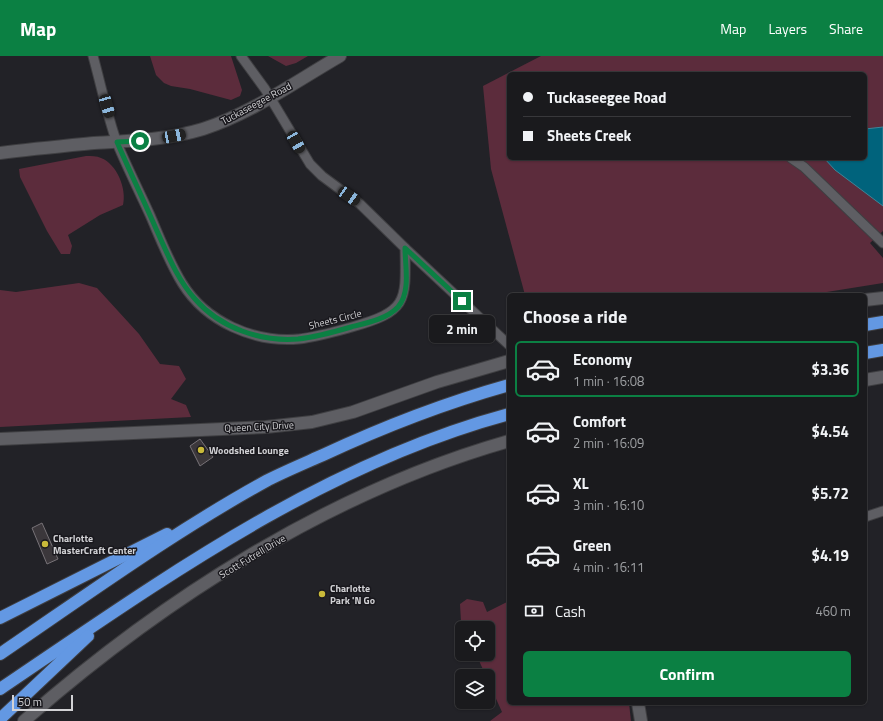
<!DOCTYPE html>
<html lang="en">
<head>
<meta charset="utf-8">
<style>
	body { margin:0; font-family:"Titillium Web",sans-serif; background:#232326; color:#f1f3f6; height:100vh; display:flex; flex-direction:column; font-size:15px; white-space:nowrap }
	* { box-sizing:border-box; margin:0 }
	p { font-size:13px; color:#9fa1a4 }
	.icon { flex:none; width:22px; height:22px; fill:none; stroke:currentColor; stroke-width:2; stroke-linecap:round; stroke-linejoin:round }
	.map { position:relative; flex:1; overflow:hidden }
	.sheet { position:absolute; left:507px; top:237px; width:360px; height:412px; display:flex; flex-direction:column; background:#1a1a1d; border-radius:6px; box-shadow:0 1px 3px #0004,0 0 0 1px #38383b }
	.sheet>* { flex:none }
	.guide { position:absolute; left:507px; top:16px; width:360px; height:88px; border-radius:6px; box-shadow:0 1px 3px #0004,0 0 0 1px #38383b; display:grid; align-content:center; height:88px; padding:0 16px; background:#1a1a1d }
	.buttons { position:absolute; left:455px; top:565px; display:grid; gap:8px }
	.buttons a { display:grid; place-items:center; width:40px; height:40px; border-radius:6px; background:#1a1a1d; box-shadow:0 1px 3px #0004,0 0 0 1px #38383b; font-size:20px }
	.scale { position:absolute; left:12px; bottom:10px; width:61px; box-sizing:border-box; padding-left:4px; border:2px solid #d2d2d5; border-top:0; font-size:11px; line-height:14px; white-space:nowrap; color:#d2d2d5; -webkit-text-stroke:3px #19181d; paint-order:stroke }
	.end { position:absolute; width:18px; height:18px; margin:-9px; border:5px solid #0b8043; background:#fff; box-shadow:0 0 0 2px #fff }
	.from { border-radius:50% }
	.bubble { position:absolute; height:28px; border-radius:6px; background:#1a1a1d; box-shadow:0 1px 3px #0004,0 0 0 1px #38383b; font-size:13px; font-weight:700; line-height:28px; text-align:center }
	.car { position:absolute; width:12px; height:24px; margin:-12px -6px; border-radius:5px; box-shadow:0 0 3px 1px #0007; background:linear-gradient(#222 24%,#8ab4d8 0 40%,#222 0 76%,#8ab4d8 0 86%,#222 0) }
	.guide b { display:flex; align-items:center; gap:14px; height:38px; font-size:15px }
	.guide b+b { border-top:1px solid #38383b }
	.guide i { width:10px; height:10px; background:#f1f3f6 }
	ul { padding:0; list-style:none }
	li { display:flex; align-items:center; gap:12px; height:56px; margin:0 8px 6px; padding:0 8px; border:2px solid transparent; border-radius:6px }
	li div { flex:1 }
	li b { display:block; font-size:15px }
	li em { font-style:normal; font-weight:700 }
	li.on { border-color:#0b8043 }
	li>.icon { width:36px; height:36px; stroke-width:1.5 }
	h2 { padding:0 16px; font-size:18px; line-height:48px }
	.pay { display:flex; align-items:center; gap:10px; height:44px; padding:0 16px; font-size:15px }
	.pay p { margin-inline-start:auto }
	.primary-button { display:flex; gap:8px; margin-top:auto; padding:8px 16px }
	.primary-button a { flex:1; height:46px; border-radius:6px; background:#0b8043; color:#fff; font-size:16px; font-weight:700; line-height:46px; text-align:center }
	header { display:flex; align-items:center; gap:24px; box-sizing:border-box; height:56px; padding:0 20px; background:#0b8043; color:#fff }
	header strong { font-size:19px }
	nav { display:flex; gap:22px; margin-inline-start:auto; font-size:14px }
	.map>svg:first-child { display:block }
	.green { fill:#5c2c3c; fill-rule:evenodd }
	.water { fill:#00637c; stroke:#3f8497 }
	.building { fill:#3b373b; stroke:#777277 }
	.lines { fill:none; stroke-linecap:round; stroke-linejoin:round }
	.street-casing { stroke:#3f3f42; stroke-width:11 }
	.secondary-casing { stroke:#3f3f42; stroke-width:14 }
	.highway-casing { stroke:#3f3f42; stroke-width:14 }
	.street { stroke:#5e5e63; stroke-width:9 }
	.secondary { stroke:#5e5e63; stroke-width:12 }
	.highway { stroke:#6398e3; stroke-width:12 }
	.route { stroke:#0b8043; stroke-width:5 }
	.poi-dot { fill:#caba3a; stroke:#19181d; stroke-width:1.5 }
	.labels { text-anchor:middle; stroke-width:3; stroke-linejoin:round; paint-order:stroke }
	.street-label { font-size:10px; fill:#d2d2d5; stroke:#19181d }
	.poi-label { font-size:10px; font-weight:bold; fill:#d2d2d5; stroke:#19181d; text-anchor:start }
</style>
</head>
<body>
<header>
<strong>Map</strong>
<nav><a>Map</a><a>Layers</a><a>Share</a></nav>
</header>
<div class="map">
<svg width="883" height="665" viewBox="0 0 883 665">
	<rect width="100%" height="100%" fill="#222227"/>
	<!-- green -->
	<g class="green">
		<polygon points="150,0 231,0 242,34 240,40 231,44 190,33 171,30 164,27 156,19"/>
		<polygon points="268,0 308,0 296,7 286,10"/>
		<path d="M541,0h342v175l-13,12 13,15v25l-75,12h-283l-34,-126 -8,-83zM509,18h356v84h-356z"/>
		<path d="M86,100c5,0 11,0 15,2 16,6 26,31 22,47l-23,10 -32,20 4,11 -2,8h-9l-14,-23 -27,-54 -1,-8z"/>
		<polygon points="79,227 97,232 139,278 160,308 179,310 186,323 171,343 186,349 191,361 0,371 0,234 16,236"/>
		<polygon points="467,543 483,546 487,556 509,545 509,647 629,647 631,665 490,665 502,656 488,625 488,620 486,620 476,598 488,598 488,572 464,572 461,566 460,548"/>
	</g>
	<!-- water -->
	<polygon class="water" points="883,71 883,150 835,114 824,102 865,102 865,73"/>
	<!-- building -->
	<g class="building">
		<polygon points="200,383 213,401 200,410 190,390"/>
		<polygon points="42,467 58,503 47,508 32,472"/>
	</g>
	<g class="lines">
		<defs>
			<g id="street">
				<path d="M93,0c8,29 14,59 24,87 10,24 22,48 33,72 10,23 19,47 32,68 24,39 72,60 117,56 18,-2 35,-7 53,-12 56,-16 54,-25 53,-79l-45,-44 -38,-28 -12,-12 -45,-75 -24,-33"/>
				<polyline points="791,102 804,111 883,187"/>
				<polyline points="405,192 509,289"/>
				<polyline points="865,461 883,455"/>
			</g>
			<g id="secondary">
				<path d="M0,97c31,-4 63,-7 94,-10 36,-2 73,-3 109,-14 49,-16 92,-47 137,-73"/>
				<polyline points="865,244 883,242"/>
				<polyline points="865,324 883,321"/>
				<polyline points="0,383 266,371 312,366 353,356 437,326 509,305"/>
				<polyline points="638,647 641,665"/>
				<path d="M24,665c139,-122 306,-229 485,-280"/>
			</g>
			<g id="highway">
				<polyline points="865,269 883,266"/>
				<polyline points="865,297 883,294"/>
				<polyline points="0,562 167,478"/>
				<path d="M0,598c88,-60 175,-123 268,-174 18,-9 37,-17 55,-25 60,-28 122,-52 186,-70"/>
				<path d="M0,633c160,-108 320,-224 509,-275"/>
				<polyline points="0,663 88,580"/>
			</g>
		</defs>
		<!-- street casing -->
		<use href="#street" class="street-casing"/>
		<!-- secondary casing -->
		<use href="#secondary" class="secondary-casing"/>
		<!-- highway casing -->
		<use href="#highway" class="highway-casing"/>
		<!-- street -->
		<use href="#street" class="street"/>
		<!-- secondary -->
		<use href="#secondary" class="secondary"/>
		<!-- highway -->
		<use href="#highway" class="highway"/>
	</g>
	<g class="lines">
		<!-- route -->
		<path class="route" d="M140,85l-23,1c13,30 27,59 40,89 11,24 20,48 38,68 25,29 66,43 103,40 19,-2 36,-7 53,-12 16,-4 36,-8 47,-20 13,-15 7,-42 7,-59l57,53"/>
	</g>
	<!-- markers -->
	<g class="poi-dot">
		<circle cx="201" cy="394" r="4"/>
		<circle cx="45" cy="488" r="4"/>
		<circle cx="322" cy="538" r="4"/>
	</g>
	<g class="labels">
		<!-- street labels -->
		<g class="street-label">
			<text transform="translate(256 47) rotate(-28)" y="4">Tuckaseegee Road</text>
			<text transform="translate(335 263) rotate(-14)" y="4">Sheets Circle</text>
			<text transform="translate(259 370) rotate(-3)" y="4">Queen City Drive</text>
			<text transform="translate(252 500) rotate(-31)" y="4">Scott Futrell Drive</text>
		</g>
		<!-- poi labels -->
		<g class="poi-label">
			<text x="209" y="398">Woodshed Lounge</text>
			<text x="53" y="486">Charlotte<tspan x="53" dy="12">MasterCraft Center</tspan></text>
			<text x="330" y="536">Charlotte<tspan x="330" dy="12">Park 'N Go</tspan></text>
		</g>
	</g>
</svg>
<div class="buttons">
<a><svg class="icon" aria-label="locate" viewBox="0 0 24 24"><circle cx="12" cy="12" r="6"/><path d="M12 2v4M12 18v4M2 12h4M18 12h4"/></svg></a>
<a><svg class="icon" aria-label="layers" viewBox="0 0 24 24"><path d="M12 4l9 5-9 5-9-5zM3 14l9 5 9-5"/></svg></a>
</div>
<div class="scale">50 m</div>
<i class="end from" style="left:140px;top:85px"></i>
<i class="end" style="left:462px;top:245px"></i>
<div class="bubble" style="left:429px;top:259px;width:66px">2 min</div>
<i class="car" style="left:107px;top:50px;rotate:164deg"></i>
<i class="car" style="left:174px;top:80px;rotate:79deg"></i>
<i class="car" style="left:296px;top:86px;rotate:150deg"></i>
<i class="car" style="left:349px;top:140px;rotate:124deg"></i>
<div class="guide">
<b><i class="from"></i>Tuckaseegee Road</b>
<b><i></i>Sheets Creek</b>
</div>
<section class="sheet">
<h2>Choose a ride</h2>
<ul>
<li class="on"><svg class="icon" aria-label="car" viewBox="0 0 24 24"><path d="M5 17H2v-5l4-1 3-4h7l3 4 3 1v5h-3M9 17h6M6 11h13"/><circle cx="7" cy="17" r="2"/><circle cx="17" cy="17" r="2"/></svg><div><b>Economy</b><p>1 min · 16:08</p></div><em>$3.36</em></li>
<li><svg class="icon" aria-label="car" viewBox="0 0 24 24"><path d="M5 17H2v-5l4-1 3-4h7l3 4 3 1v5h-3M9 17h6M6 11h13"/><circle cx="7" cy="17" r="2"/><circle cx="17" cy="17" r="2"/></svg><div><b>Comfort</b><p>2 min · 16:09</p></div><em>$4.54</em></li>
<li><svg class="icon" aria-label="car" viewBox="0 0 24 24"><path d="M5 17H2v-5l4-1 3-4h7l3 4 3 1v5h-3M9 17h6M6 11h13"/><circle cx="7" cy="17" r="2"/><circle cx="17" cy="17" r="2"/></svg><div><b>XL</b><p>3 min · 16:10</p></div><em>$5.72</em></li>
<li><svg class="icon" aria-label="car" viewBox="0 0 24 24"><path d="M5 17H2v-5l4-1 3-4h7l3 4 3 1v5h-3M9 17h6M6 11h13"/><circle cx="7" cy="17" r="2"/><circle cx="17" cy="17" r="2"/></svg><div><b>Green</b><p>4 min · 16:11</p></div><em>$4.19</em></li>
</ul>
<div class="pay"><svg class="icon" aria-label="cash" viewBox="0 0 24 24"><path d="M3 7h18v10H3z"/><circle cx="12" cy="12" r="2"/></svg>Cash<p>460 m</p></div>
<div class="primary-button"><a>Confirm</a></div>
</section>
</div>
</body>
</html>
